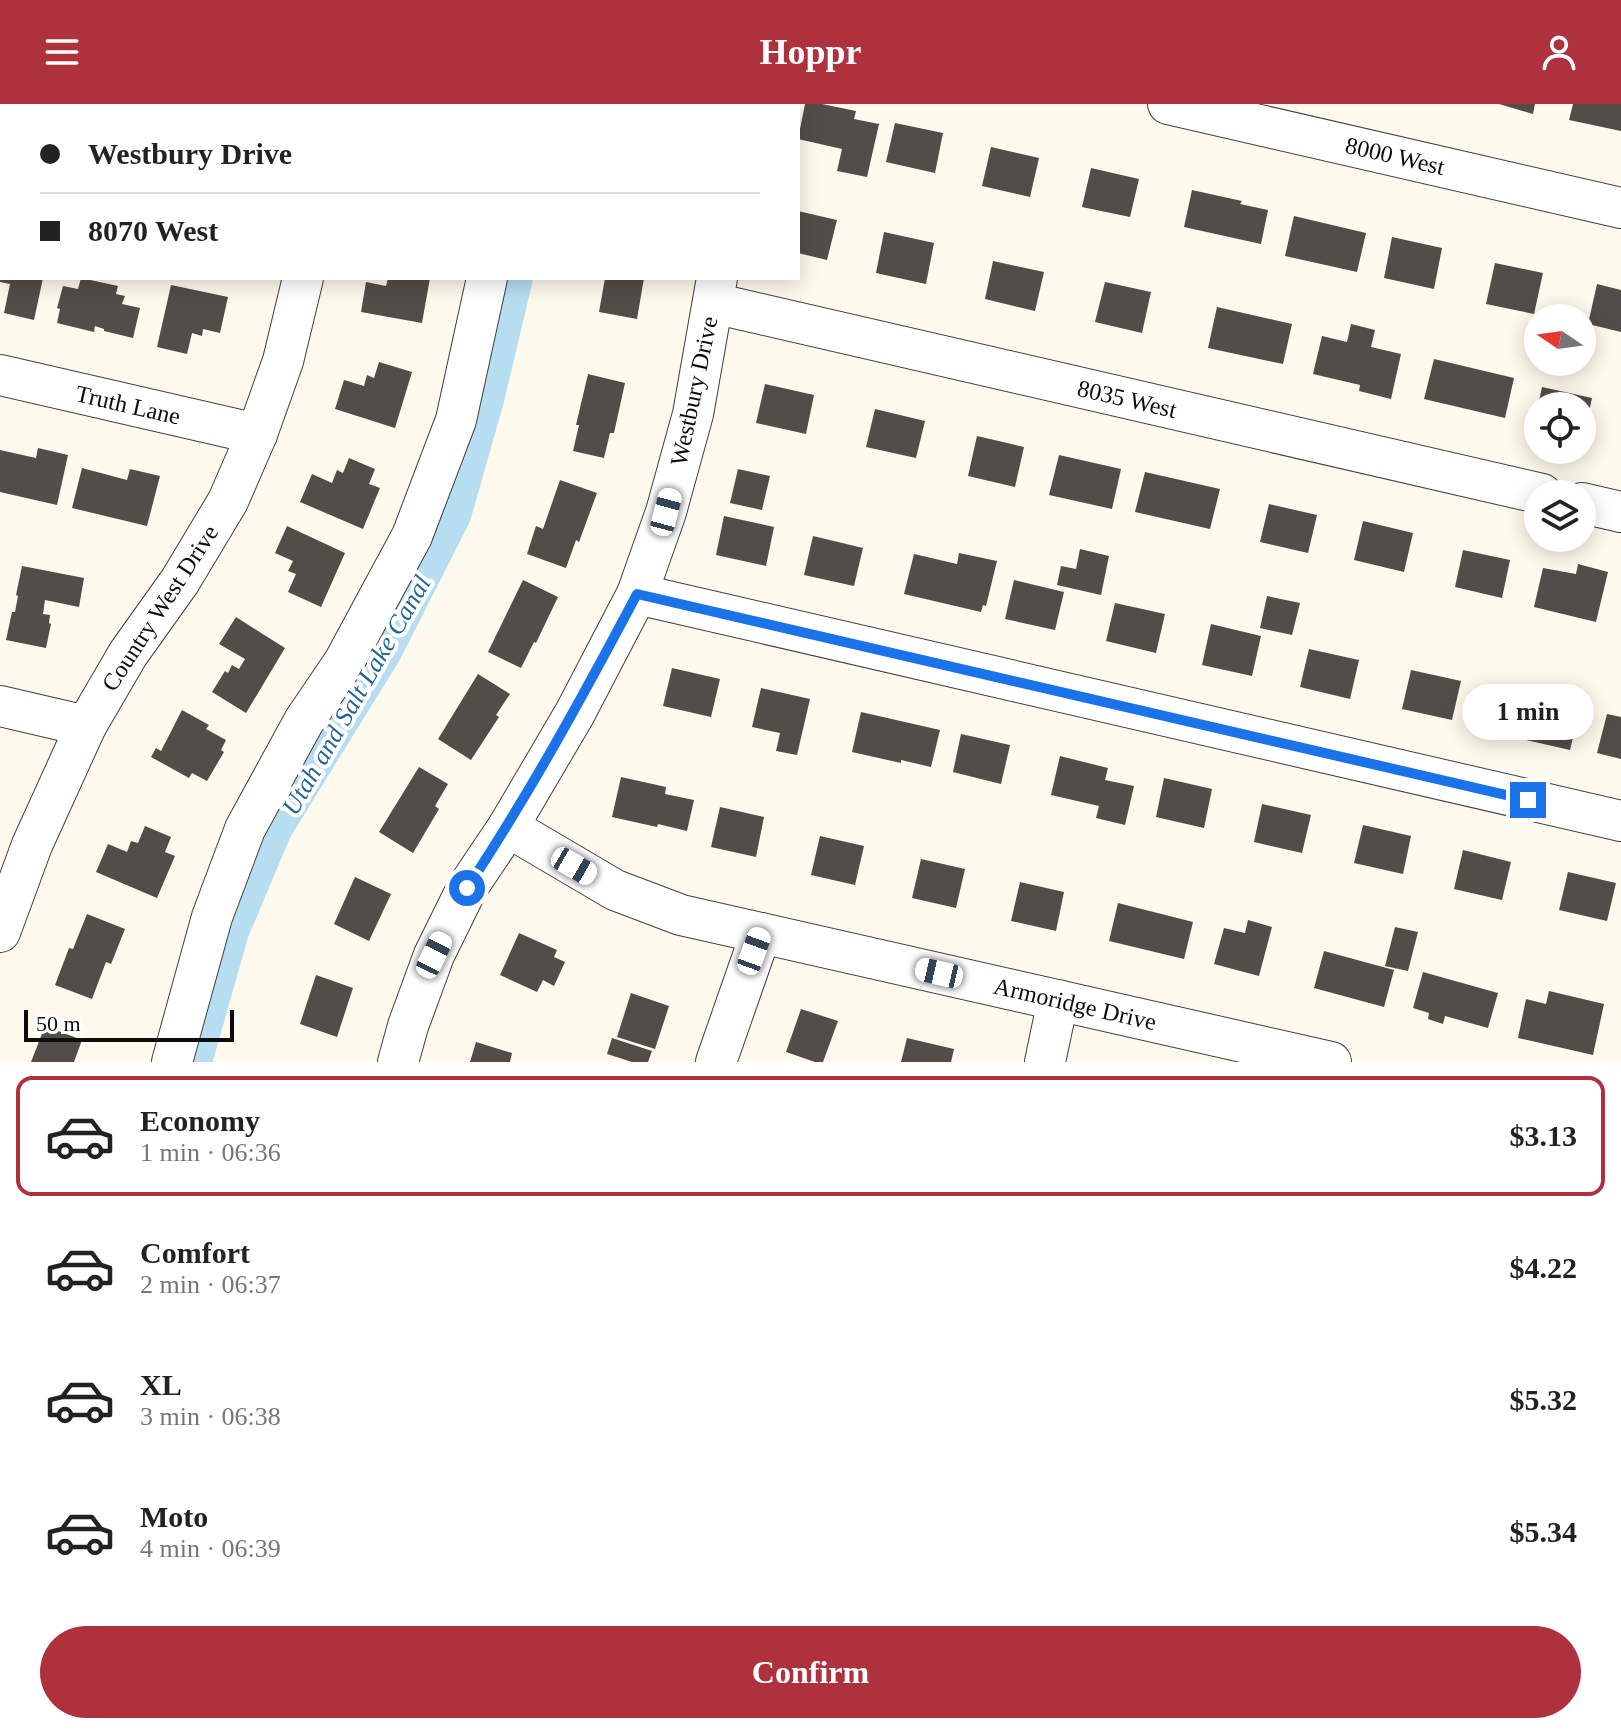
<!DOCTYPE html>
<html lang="en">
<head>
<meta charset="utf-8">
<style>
	body { margin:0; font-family:"Times New Roman",serif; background:#f6f6f6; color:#222; height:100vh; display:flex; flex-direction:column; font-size:30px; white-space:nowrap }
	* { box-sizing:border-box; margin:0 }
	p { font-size:26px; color:#767676 }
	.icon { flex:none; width:44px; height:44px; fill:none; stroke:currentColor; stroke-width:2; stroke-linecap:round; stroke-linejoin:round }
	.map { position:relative; height:958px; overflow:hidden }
	.sheet { display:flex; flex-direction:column; background:#fff; flex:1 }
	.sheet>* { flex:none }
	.banner { position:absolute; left:0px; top:0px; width:800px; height:176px; box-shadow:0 4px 20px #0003; display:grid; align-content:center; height:176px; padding:0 40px; background:#fff }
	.needle { width:52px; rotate:283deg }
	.tools { position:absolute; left:1524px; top:200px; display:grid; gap:16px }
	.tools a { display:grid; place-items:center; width:72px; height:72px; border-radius:50%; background:#fff; box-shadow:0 4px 20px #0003; font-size:40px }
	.scale { position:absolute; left:24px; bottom:20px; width:210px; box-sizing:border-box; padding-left:8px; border:4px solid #0c0c0c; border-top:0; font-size:22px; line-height:28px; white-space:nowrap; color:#0c0c0c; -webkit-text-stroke:6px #fff; paint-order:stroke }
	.end { position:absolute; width:36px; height:36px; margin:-18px; border:10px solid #1a73e8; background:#fff; box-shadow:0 0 0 4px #fff }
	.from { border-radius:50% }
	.bubble { position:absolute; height:56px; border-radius:28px; background:#fff; box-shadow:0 4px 20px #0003; font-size:26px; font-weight:700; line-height:56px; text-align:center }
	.car { position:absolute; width:24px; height:48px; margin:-24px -12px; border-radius:10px; box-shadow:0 0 6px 2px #0007; background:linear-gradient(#fff 24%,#345 0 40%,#fff 0 76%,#345 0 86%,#fff 0) }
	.banner b { display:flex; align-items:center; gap:28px; height:76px; font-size:30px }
	.banner b+b { border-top:2px solid #e0e0e0 }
	.banner i { width:20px; height:20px; background:#222 }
	ul { padding:14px 0 0; list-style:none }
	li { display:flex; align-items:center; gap:24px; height:120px; margin:0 16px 12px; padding:0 24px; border:4px solid transparent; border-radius:16px }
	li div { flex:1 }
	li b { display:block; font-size:30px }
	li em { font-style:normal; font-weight:700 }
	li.current { border-color:#ad323e }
	li>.icon { width:72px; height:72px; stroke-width:1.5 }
	.primary-button { display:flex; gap:16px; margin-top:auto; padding:16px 40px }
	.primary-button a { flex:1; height:92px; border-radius:48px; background:#ad323e; color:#fff; font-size:32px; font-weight:700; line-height:92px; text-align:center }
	header { display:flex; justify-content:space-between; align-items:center; height:104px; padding:0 40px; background:#ad323e; color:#fff; font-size:36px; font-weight:700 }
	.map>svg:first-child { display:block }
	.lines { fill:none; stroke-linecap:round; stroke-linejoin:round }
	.canal { stroke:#b6ddf0; stroke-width:30 }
	.building { fill:#534d49 }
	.minor-casing { stroke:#3f3f3f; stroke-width:42 }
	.minor { stroke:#fff; stroke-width:40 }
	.route { stroke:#1a73e8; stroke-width:10 }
	.labels { text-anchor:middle; stroke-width:8; stroke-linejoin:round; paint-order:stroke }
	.street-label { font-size:24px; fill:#0c0c0c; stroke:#fff }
	.water-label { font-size:26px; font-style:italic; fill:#226590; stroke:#fff }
</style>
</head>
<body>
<header><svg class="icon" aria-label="menu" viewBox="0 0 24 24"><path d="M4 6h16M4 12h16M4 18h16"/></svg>Hoppr<svg class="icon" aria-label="person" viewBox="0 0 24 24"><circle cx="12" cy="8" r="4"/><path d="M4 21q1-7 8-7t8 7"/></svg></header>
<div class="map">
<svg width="1621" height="958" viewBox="0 0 1621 958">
	<rect width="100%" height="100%" fill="#fdf9ec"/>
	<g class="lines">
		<!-- canal -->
		<g class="canal">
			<polyline points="543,2 544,0"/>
			<polyline points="197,958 234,828 277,726 387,548 456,412 489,296 518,174"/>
		</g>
	</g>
	<!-- building -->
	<g class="building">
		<polygon points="805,0 822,0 856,7 854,15 879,20 867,73 837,67 842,45 798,35"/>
		<polygon points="1499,0 1535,0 1533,10"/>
		<polygon points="1573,0 1621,0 1621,27 1569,16"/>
		<polygon points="895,19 943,29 935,69 886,58"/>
		<polygon points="991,43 1039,54 1030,93 982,82"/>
		<polygon points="1091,64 1139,75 1130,113 1082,103"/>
		<polygon points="1192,86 1242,97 1240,100 1268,106 1261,140 1184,123"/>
		<polygon points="798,107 837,116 827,156 798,149"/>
		<polygon points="1294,112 1366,129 1357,168 1285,152"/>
		<polygon points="884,128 934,139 926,180 876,169"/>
		<polygon points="1392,133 1442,144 1434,185 1384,174"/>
		<polygon points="993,157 1044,168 1035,207 985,195"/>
		<polygon points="1495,159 1543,169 1534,210 1486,200"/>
		<polygon points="0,174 43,174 34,216 4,209 10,180 0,178"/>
		<polygon points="81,174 118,182 116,190 125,192 122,200 140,204 133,234 104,227 104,225 95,222 94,228 57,219 60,205 57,204 63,182 78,185"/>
		<polygon points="388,174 430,174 422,219 361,208 366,178 386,182"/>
		<polygon points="605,174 644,174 637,215 599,208"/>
		<polygon points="1105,178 1151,188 1142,229 1095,218"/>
		<polygon points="1597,180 1621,186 1621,228 1588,220"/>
		<polygon points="171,181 228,193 220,229 203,225 202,232 192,229 187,250 157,243"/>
		<polygon points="1217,203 1292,220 1283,260 1208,244"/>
		<polygon points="1351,220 1375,226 1371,243 1401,250 1391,295 1359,287 1360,281 1313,270 1322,232 1347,238"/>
		<polygon points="1434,255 1514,274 1505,314 1424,295"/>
		<polygon points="379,258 412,268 395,324 335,305 344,276 364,282 367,271 374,274"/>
		<polygon points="588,270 625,279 614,329 610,329 604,354 573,347 579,321 576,321"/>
		<polygon points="765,280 814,291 806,330 756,319"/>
		<polygon points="1542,283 1592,294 1583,336 1582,302 1538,302"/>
		<polygon points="875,305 925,317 916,354 866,343"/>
		<polygon points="977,332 1024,343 1015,383 968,372"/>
		<polygon points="38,344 68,351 57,401 0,388 0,346 36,354"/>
		<polygon points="1059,351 1121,365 1112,405 1049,391"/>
		<polygon points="349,354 375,365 369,380 380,384 363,425 300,398 312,370 332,379 337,366 343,369"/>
		<polygon points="82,364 127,376 130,365 160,372 147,422 72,404"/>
		<polygon points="738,365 770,372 762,406 730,399"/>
		<polygon points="1145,368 1220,385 1210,425 1135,408"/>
		<polygon points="560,376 597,389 579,438 576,436 566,464 527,450 536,422 543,425"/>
		<polygon points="1269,400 1317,411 1308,449 1260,438"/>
		<polygon points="724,412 774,423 766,462 716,451"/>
		<polygon points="1363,417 1413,429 1404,468 1354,456"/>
		<polygon points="287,422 345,449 321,503 288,488 296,470 288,467 293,457 275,449"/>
		<polygon points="813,432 863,444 854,482 804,471"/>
		<polygon points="1080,445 1109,452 1101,491 1057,481 1061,462 1076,465"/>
		<polygon points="1463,446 1510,456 1502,494 1455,483"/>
		<polygon points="959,449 997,457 986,502 983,501 981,508 904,490 914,450 957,460"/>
		<polygon points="1578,460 1608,468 1596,518 1534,503 1543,464 1576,470"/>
		<polygon points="22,462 84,474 79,503 45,496 43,510 50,511 49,519 51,520 46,544 6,536 12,508 15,508 18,492 16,491"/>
		<polygon points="523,476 558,493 536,539 534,538 521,564 488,548"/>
		<polygon points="1014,476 1064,488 1055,526 1005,515"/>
		<polygon points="1267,492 1300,499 1292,531 1260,524"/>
		<polygon points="1115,499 1165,510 1156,549 1106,537"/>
		<polygon points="236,513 285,544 246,609 212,588 225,567 228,569 232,561 239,565 245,555 219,540"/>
		<polygon points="1211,520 1261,532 1252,572 1202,561"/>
		<polygon points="1309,545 1359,556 1350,595 1300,583"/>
		<polygon points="672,564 720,575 711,613 663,602"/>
		<polygon points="1411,566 1461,577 1452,616 1402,605"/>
		<polygon points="478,570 510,590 496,611 499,613 471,656 438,635"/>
		<polygon points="761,584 810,595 797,651 776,647 780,629 752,623"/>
		<polygon points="1504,588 1580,605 1570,646 1495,629"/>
		<polygon points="182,606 209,621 206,625 226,636 221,646 224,648 207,677 192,669 189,674 151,653 156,644 161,647"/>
		<polygon points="861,608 940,626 931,663 901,656 901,659 852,648"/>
		<polygon points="1607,610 1621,613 1621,655 1597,649"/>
		<polygon points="961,630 1010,641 1001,680 953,668"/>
		<polygon points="1060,652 1108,664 1105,676 1134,682 1125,721 1096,714 1099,702 1051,691"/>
		<polygon points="419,663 448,680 435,702 439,705 413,749 379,728"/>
		<polygon points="621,673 666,683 665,690 694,696 687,727 658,720 657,723 612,713"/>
		<polygon points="1164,674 1212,685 1204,724 1156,713"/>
		<polygon points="1262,700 1311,711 1302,749 1254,738"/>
		<polygon points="720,703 764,713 756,753 711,743"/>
		<polygon points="1363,721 1411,732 1403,770 1354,759"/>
		<polygon points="145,722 171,733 165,748 175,752 157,794 96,768 108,740 127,748 131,737 138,739"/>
		<polygon points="820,732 864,742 855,781 811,771"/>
		<polygon points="1463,746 1511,758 1502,796 1454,785"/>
		<polygon points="921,755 965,765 956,804 912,794"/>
		<polygon points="1568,768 1616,779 1607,817 1559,806"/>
		<polygon points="355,773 391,790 369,837 334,820"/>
		<polygon points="1020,778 1064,788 1056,827 1011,817"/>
		<polygon points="1118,799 1193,818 1184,855 1109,837"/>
		<polygon points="87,810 125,825 111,860 106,858 92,895 55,881 69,844 73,845"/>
		<polygon points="1248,816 1272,823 1259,872 1214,860 1224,824 1245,829"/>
		<polygon points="1395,823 1418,828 1408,867 1385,862"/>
		<polygon points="519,829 557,846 554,853 565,858 554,882 543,876 537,888 500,871"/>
		<polygon points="1324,847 1394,866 1384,903 1314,884"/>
		<polygon points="1423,868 1498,889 1488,924 1445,912 1443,920 1428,915 1429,909 1413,904"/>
		<polygon points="316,871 353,884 337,933 300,920"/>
		<polygon points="1549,887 1604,900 1593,951 1518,934 1526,895 1546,900"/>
		<polygon points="631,889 669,902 655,945 617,933"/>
		<polygon points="801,905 838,917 823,958 815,958 786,948"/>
		<polygon points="45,922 82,936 74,958 31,958"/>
		<polygon points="612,934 652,947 648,958 632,958 607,950"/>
		<polygon points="907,934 954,945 951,958 901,958"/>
		<polygon points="476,938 512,949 510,958 470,958"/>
	</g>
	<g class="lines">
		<defs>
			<g id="minor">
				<polyline points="259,0 268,2"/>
				<polyline points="1168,0 1621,104"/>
				<polyline points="516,2 516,0"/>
				<polyline points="745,2 745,0"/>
				<polyline points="713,199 1542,390"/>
				<polyline points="0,271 257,330"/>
				<polyline points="1582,399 1621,408"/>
				<polyline points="637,490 1621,717"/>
				<polyline points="0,602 86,622"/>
				<polyline points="508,723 615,786 681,811 1331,958"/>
				<polyline points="0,828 32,741 86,622 128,550 180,477 228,397 257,330 283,257 303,174"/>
				<polyline points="172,958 212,813 245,725 304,617 344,558 412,432 456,316 487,174"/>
				<polyline points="398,958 408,922 434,851 467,784 508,723 575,609 637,490 666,408 693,310 717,174"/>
				<polyline points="716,958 761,829"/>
				<polyline points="1045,958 1058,896"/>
			</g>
		</defs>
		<!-- minor casing -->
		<use href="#minor" class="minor-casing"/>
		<!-- minor -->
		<use href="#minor" class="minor"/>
	</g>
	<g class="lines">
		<!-- route -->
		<path class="route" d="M467,784c63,-95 117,-194 170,-294l891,206"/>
	</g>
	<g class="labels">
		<!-- street labels -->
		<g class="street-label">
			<text transform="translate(1395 52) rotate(13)" y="8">8000 West</text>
			<text transform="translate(694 287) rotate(-78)" y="8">Westbury Drive</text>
			<text transform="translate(1127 295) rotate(13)" y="8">8035 West</text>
			<text transform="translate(128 301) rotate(13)" y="8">Truth Lane</text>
			<text transform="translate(160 504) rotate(-57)" y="8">Country West Drive</text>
			<text transform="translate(1075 900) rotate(13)" y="8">Armoridge Drive</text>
		</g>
		<!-- water labels -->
		<g class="water-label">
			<text transform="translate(356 591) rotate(-60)" y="9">Utah and Salt Lake Canal</text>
		</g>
	</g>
</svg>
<div class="tools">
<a><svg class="needle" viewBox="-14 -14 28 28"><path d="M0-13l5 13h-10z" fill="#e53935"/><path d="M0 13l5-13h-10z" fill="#767676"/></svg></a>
<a><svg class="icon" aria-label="locate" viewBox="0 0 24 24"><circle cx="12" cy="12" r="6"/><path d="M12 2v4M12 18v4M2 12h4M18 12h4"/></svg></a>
<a><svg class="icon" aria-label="layers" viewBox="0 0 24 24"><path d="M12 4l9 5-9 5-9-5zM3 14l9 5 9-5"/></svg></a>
</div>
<div class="scale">50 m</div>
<i class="end from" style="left:467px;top:784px"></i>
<i class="end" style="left:1528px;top:696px"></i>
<div class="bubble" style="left:1462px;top:580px;width:132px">1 min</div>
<i class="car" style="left:666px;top:408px;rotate:15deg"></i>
<i class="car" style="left:574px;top:762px;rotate:120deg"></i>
<i class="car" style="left:754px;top:847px;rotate:20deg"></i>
<i class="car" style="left:434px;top:851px;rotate:26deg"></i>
<i class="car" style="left:939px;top:869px;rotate:283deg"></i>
<div class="banner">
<b><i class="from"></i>Westbury Drive</b>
<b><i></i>8070 West</b>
</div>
</div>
<section class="sheet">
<ul>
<li class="current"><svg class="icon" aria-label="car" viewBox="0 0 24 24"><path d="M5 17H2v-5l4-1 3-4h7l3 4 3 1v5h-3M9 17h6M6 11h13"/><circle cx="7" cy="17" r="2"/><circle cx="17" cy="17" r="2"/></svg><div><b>Economy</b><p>1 min · 06:36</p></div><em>$3.13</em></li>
<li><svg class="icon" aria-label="car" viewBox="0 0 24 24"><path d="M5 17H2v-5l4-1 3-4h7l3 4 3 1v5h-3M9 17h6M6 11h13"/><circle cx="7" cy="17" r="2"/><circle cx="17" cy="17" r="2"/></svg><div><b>Comfort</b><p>2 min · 06:37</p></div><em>$4.22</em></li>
<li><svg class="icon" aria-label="car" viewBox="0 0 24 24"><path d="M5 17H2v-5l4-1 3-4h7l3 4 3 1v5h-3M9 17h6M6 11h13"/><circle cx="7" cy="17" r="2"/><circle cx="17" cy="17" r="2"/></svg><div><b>XL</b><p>3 min · 06:38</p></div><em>$5.32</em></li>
<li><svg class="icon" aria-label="car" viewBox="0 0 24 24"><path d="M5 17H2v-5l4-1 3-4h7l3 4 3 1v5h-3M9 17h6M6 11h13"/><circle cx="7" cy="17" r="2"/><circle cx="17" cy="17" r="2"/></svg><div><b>Moto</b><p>4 min · 06:39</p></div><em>$5.34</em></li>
</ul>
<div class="primary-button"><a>Confirm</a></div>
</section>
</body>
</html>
